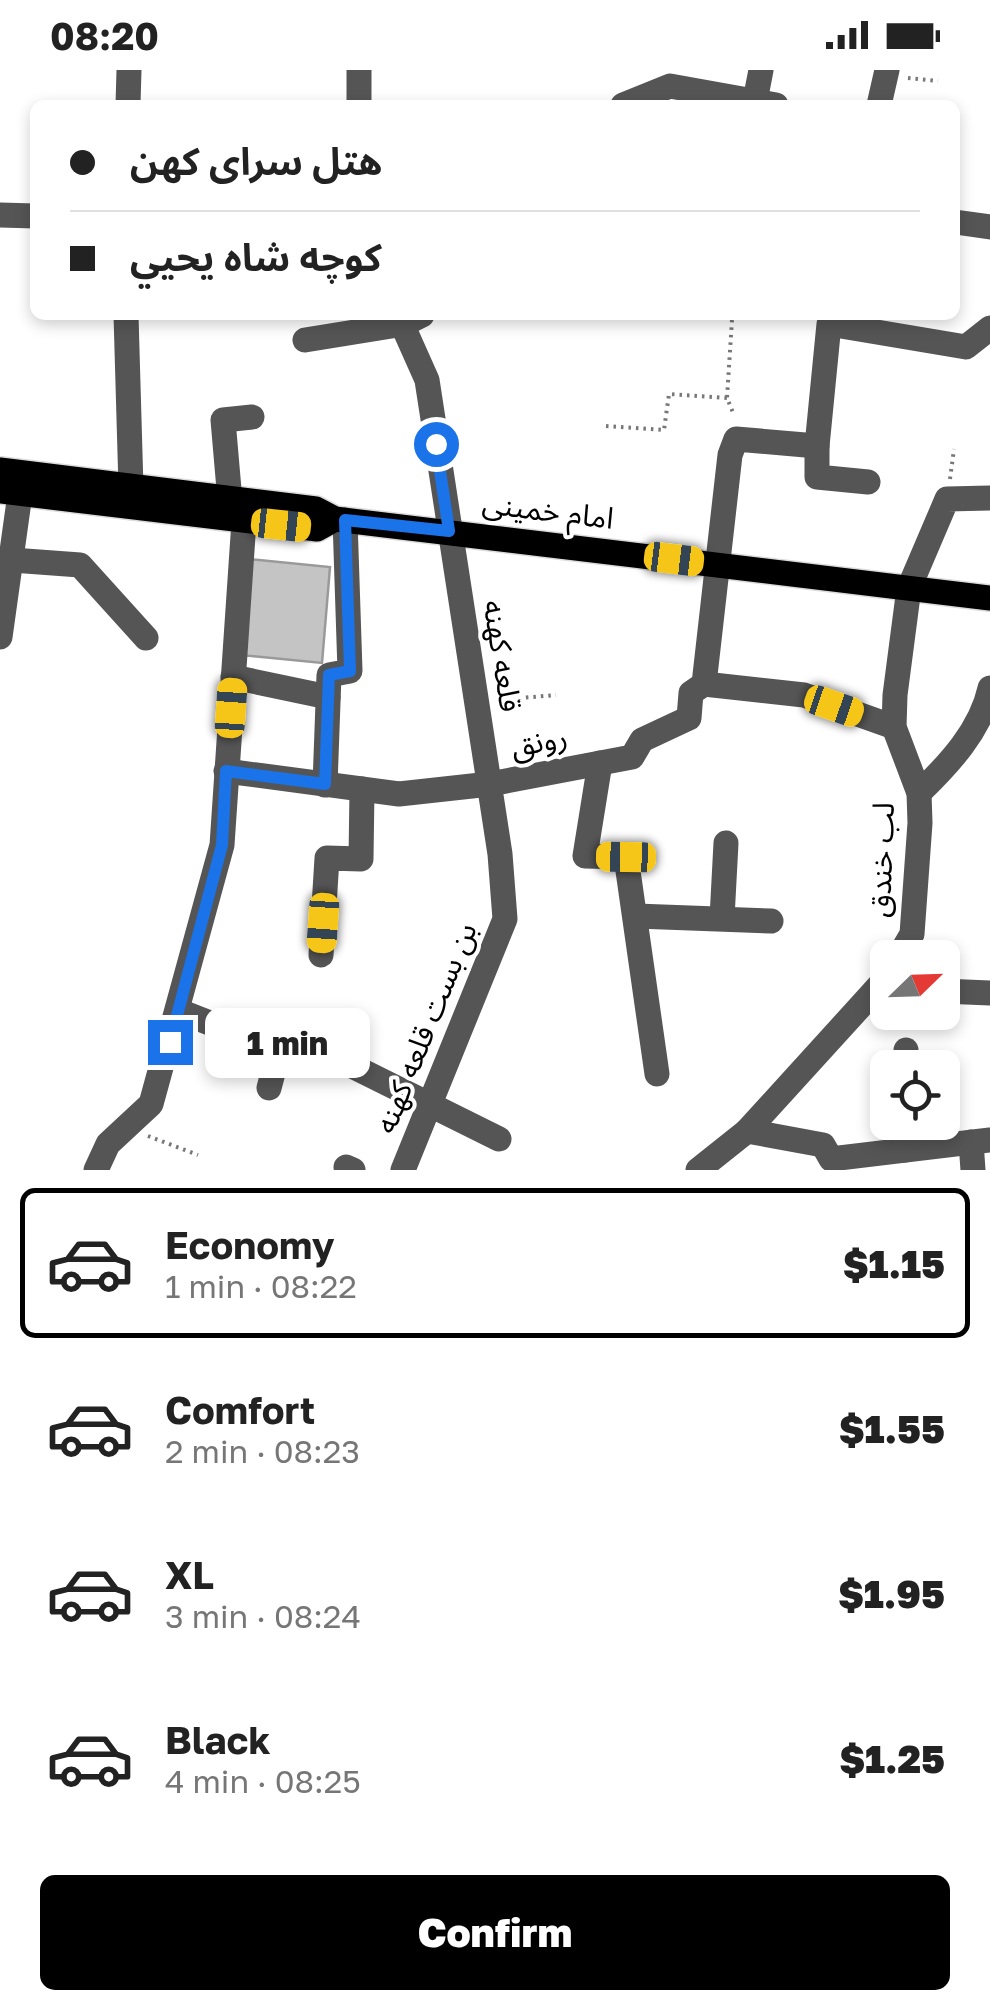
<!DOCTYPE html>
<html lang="en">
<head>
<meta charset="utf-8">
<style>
	body { margin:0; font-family:"Golos Text","Noto Sans Arabic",sans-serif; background:#f6f6f6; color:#222; height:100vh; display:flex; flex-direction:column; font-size:38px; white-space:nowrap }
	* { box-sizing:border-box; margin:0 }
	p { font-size:32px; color:#767676 }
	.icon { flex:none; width:55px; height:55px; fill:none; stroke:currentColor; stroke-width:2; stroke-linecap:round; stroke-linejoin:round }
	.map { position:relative; height:1100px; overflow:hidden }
	.panel { display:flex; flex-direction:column; background:#fff; flex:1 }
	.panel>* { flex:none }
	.top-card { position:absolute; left:30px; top:30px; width:930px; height:220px; border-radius:15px; box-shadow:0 5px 15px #0003; display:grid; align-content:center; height:220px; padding:0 40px; background:#fff }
	.needle { width:65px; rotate:67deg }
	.fabs { position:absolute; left:870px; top:870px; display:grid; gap:20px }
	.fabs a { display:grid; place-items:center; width:90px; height:90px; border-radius:15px; background:#fff; box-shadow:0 5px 15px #0003; font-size:50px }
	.end { position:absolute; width:45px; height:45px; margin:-22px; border:12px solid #1a73e8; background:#fff; box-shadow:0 0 0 5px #fff }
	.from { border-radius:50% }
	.bubble { position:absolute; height:70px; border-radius:15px; background:#fff; box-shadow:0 5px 15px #0003; font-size:32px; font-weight:800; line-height:70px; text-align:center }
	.car { position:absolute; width:30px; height:60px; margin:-30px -15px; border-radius:12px; box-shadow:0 0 8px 2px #0007; background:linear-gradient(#f5c518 24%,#345 0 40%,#f5c518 0 76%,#345 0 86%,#f5c518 0) }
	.top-card b { display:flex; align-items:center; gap:35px; height:95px; font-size:38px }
	.top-card b+b { border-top:2px solid #e0e0e0 }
	.top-card i { width:25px; height:25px; background:#222 }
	ul { padding:18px 0 0; list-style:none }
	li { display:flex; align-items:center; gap:30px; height:150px; margin:0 20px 15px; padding:0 20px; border:5px solid transparent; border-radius:15px }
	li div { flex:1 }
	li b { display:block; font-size:38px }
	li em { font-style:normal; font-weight:800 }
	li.active { border-color:#000 }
	li>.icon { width:90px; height:90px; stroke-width:1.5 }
	.action { display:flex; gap:20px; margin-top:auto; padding:20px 40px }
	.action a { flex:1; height:115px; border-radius:15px; background:#000; color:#fff; font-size:40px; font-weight:800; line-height:115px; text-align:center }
	.status { display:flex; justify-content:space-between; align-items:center; height:70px; padding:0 50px; background:#fff; direction:ltr }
	.status svg { height:28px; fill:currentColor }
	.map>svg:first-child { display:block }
	.building { fill:#c4c4c4; stroke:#999; stroke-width:2.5 }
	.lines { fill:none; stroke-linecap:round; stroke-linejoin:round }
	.major-casing { stroke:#dbdbdb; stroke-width:28 }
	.path { stroke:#777; stroke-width:4; stroke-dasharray:2.5 5; stroke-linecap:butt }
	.minor { stroke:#555; stroke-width:25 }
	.major { stroke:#000; stroke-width:25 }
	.route { stroke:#1a73e8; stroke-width:12 }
	.labels { text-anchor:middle; stroke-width:8; stroke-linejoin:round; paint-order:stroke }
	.street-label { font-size:30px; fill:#000; stroke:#fff }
</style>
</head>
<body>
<div class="status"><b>08:20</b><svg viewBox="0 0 49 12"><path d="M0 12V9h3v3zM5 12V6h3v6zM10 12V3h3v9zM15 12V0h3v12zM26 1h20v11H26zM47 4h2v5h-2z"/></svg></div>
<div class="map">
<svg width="990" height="1100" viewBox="0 0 990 1100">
	<rect width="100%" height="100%" fill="#fff"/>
	<!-- building -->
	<polygon class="building" points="248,489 330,497 322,593 240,585"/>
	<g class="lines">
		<defs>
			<g id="major">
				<polyline points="0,400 316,439 335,449 990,528"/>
				<polyline points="0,421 317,459 335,449"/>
			</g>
		</defs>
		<!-- major casing -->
		<use href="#major" class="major-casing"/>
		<!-- path -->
		<g class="path">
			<polyline points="908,8 938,11"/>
			<polyline points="732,250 727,328 734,345"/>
			<polyline points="606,356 664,360 669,324 727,328"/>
			<polyline points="950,409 954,379"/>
			<polyline points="496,630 556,625"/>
			<polyline points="905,942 905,958"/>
			<polyline points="148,1066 198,1085"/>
		</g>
		<!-- minor -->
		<g class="minor">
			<polyline points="359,0 359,35"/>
			<polyline points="755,31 761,0"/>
			<polyline points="128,35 129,0"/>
			<polyline points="623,35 670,16 776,35"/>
			<polyline points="879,35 887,0"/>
			<polyline points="0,145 35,146"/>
			<polyline points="955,152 990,157"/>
			<polyline points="126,245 131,418"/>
			<polyline points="398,245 427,310 500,784 505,849 403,1100"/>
			<polyline points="305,270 404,254 422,245"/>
			<polyline points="817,376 817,407 868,412"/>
			<polyline points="230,431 223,350 252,347"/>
			<polyline points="12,490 80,495 146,568"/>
			<polyline points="0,567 20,424"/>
			<polyline points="233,607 328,627"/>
			<polyline points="704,614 804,625 894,657"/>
			<polyline points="600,693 585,786 626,787 657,1004"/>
			<polyline points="226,701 399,724 490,714 632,687 642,670 689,648 691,623 704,614 730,385 736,369 817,376 829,254 966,277 990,258"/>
			<polyline points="325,715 329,605 350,601 345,450"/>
			<path d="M919,723c30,-29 62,-63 71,-105"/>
			<polyline points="636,846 771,851"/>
			<polyline points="722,848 726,773"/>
			<polyline points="321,885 327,788 361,789 362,719"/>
			<polyline points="898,888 912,864 920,753 919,723 894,657 895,625 909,518 947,429 990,428"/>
			<polyline points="942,921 990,923"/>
			<polyline points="179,941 279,980 269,1018"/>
			<polyline points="334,987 499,1069"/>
			<polyline points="906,998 906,980"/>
			<polyline points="747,1061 823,1075 831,1089 990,1070"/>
			<polyline points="971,1072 973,1100"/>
			<polyline points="905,1080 905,1052"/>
			<polyline points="346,1097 353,1100"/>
			<polyline points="96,1100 108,1074 151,1034 222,775 244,451"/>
			<polyline points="698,1100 747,1061 888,906"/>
		</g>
		<!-- major -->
		<use href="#major" class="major"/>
	</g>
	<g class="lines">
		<!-- route -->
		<polyline class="route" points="170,972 222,775 226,701 325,714 329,605 350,601 345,450 449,461 436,374"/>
	</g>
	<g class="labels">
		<!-- street labels -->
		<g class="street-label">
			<text transform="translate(548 441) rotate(7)" y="10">امام خمینی</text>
			<text transform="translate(502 586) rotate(81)" y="10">قلعه کهنه</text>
			<text transform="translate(539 672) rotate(-11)" y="10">رونق</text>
			<text transform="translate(882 790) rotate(-88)" y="10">لب خندق</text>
			<text transform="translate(426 958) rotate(-68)" y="10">بن بست قلعه کهنه</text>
		</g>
	</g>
</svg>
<div class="fabs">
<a><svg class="needle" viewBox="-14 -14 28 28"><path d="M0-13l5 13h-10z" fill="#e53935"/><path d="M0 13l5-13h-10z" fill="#767676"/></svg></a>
<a><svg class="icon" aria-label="locate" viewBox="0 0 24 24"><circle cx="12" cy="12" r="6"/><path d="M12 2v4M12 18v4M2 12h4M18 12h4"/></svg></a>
</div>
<i class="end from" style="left:436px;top:374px"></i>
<i class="end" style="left:170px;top:972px"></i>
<div class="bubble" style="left:205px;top:938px;width:165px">1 min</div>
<i class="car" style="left:281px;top:455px;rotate:96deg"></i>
<i class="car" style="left:674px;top:489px;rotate:97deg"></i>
<i class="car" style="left:834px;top:636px;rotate:109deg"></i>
<i class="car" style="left:231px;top:638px;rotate:4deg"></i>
<i class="car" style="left:626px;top:787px;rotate:271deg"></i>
<i class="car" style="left:323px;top:853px;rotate:184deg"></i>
<div class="top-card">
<b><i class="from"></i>هتل سرای کهن</b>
<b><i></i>کوچه شاه يحيي</b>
</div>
</div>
<section class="panel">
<ul>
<li class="active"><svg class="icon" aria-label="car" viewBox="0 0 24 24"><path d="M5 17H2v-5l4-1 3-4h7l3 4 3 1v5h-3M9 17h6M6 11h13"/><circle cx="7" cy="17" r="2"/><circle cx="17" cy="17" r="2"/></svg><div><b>Economy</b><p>1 min · 08:22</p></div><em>$1.15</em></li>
<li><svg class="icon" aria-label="car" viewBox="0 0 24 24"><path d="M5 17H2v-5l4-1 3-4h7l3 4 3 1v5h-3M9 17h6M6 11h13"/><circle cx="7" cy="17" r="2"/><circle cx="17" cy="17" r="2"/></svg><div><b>Comfort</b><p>2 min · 08:23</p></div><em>$1.55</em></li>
<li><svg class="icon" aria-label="car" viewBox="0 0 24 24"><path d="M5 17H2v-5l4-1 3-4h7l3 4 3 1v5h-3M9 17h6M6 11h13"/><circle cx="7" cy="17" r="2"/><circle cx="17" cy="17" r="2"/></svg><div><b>XL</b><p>3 min · 08:24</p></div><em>$1.95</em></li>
<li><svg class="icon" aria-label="car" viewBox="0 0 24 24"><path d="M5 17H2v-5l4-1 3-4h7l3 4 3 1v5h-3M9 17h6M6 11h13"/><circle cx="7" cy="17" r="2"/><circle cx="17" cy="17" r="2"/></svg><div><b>Black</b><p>4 min · 08:25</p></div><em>$1.25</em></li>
</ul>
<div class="action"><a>Confirm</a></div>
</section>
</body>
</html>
